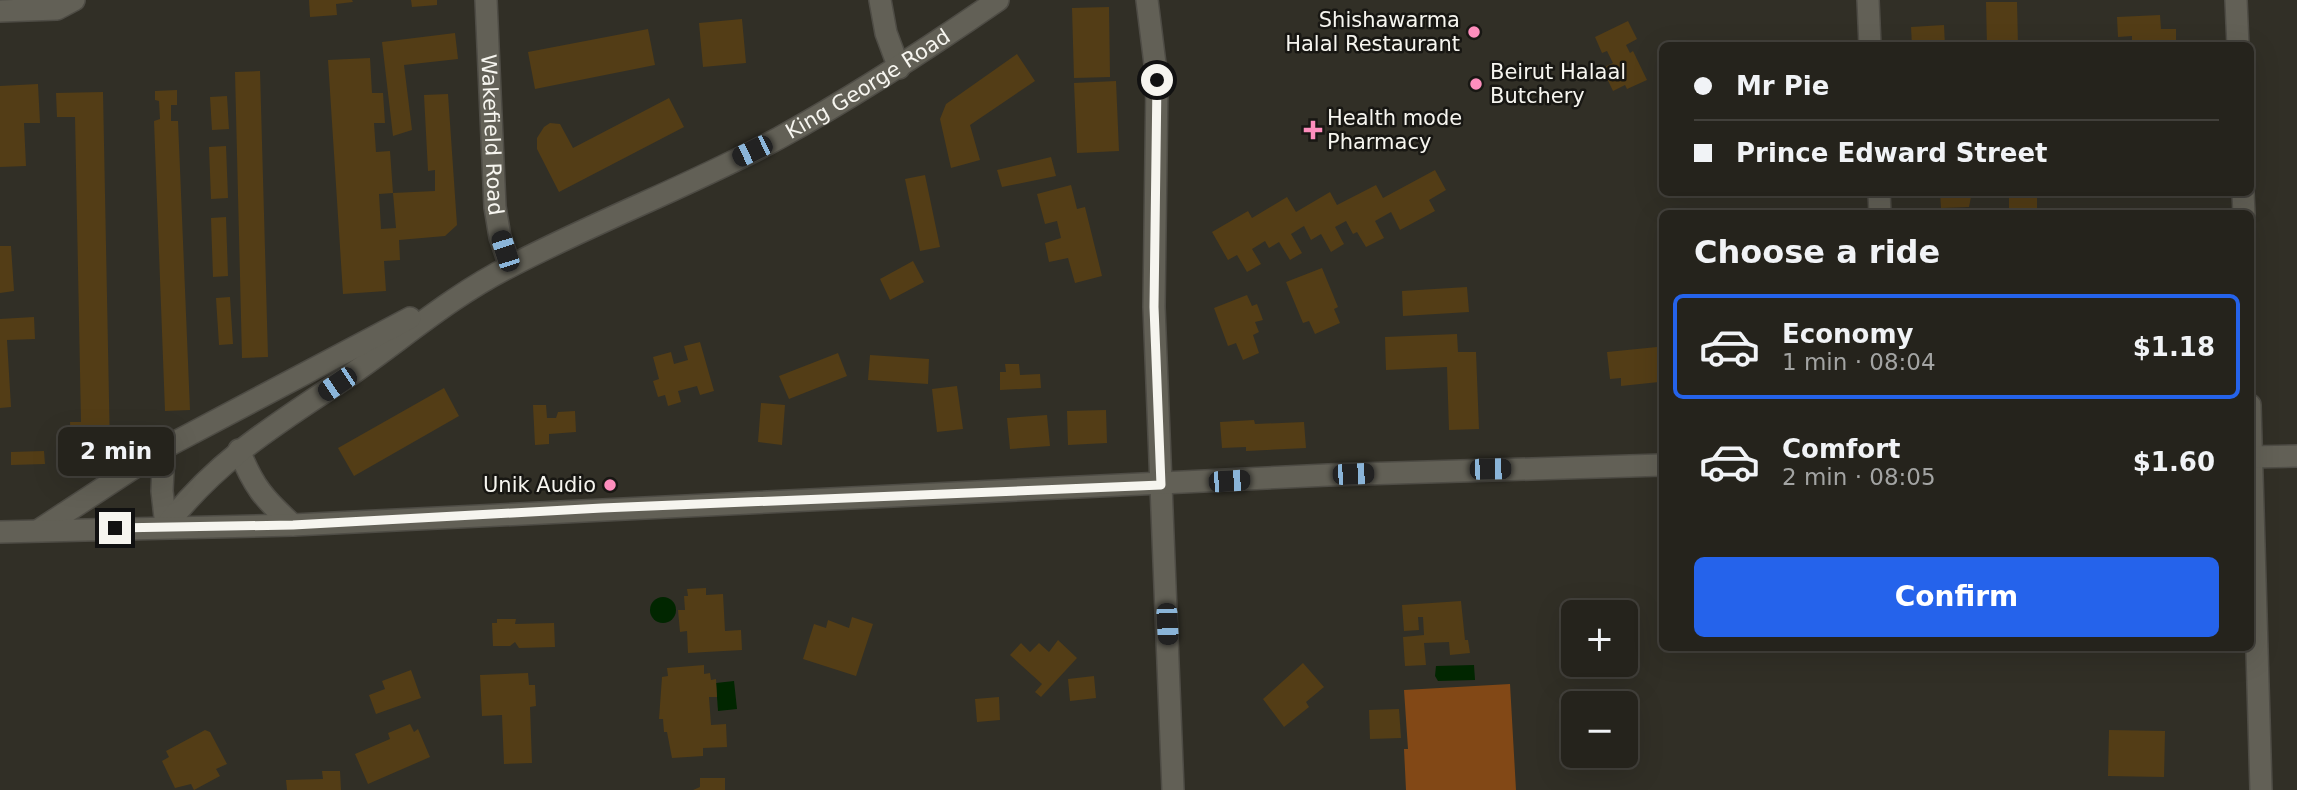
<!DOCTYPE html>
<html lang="en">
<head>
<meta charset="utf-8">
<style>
	body { margin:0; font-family:"DejaVu Sans",sans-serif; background:#2d2b25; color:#f1f3f6; height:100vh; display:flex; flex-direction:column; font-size:26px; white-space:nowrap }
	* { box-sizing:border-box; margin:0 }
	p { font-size:23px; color:#a3a4a3 }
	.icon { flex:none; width:38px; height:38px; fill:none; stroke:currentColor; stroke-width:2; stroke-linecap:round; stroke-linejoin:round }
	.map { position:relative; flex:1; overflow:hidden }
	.details { position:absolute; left:1659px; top:210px; width:595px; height:441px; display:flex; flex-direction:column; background:#25231c; border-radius:10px; box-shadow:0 7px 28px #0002,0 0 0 2px #42403b }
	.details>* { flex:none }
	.guide { position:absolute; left:1659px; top:42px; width:595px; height:154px; border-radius:10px; box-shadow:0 7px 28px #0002,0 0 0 2px #42403b; display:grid; align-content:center; height:154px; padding:0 35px; background:#25231c }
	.tools { position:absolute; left:1561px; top:600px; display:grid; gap:14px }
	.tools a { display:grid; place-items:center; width:77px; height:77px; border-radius:10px; background:#25231c; box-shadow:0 7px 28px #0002,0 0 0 2px #42403b; font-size:35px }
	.end { position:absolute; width:32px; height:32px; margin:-16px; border:9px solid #f6f5ef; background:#111; box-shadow:0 0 0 4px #111 }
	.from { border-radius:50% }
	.bubble { position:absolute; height:49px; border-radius:10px; background:#25231c; box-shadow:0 7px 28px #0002,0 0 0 2px #42403b; font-size:23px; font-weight:800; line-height:49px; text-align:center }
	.car { position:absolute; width:21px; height:42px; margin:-21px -10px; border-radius:9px; box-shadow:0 0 5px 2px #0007; background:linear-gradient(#222 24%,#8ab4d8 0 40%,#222 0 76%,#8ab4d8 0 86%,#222 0) }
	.guide b { display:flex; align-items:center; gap:24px; height:66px; font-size:26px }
	.guide b+b { border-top:2px solid #42403b }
	.guide i { width:18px; height:18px; background:#f1f3f6 }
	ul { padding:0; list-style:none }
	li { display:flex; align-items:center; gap:21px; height:105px; margin:0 14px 10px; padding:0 21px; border:4px solid transparent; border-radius:10px }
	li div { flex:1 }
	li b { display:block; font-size:26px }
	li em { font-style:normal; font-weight:800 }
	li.current { border-color:#2563eb }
	li>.icon { width:63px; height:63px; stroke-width:1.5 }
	h2 { padding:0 35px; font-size:32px; line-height:84px }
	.primary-button { display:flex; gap:14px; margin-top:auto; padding:14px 35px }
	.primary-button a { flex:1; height:80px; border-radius:10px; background:#2563eb; color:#fff; font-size:28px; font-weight:800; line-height:80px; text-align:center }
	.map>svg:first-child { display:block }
	.green { fill:#824816 }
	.water { fill:#012600 }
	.building { fill:#533d16 }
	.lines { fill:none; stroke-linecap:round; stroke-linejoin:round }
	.street-casing { stroke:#4e4c45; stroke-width:24 }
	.secondary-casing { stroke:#4e4c45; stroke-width:24 }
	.street { stroke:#626056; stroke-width:21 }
	.secondary { stroke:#626056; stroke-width:21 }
	.route { stroke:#f6f5ef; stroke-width:9 }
	.poi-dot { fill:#fe8ebd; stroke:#181713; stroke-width:2.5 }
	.labels { text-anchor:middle; stroke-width:5; stroke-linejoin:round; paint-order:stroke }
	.poi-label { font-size:21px; fill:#f6f5ef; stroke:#181713; text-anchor:end }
	.street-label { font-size:21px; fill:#f6f5ef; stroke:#181713 }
</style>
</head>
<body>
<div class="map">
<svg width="2297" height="790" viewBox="0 0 2297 790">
	<rect width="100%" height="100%" fill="#312f26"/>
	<!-- green -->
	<polygon class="green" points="1510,684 1516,790 1406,790 1404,749 1408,749 1404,690"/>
	<!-- water -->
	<g class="water">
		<circle cx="663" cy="610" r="13"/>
		<polygon points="1474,665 1475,680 1438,681 1435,676 1436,666"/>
		<polygon points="734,681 737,709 718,711 716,683"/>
	</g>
	<!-- building -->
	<g class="building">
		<polygon points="309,0 352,0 353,2 336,4 337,15 310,17"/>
		<polygon points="411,0 437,0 437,5 412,7"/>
		<polygon points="1986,2 2017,2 2018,46 1987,46"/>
		<polygon points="1109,7 1110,77 1074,78 1072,8"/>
		<polygon points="2160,15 2161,29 2176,29 2176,46 2132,46 2132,36 2118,37 2117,17"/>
		<polygon points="742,19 746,63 703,67 699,23"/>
		<polygon points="1628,21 1637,39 1626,45 1630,53 1633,51 1647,80 1627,89 1625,85 1613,91 1602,68 1613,63 1607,51 1602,53 1595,37"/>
		<polygon points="1944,25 1945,46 1912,46 1911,27"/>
		<polygon points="648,29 655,65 535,89 528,52"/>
		<polygon points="455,33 458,59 404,65 412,130 393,136 382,42"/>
		<polygon points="1017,54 1035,81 970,125 980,160 951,168 940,119 946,104"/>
		<polygon points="370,58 372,93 383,93 385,123 374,123 376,152 390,151 393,193 379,194 381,229 396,228 393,193 435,191 435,170 428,171 424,95 448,94 457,225 445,236 399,240 400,260 384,261 386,291 343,294 328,60"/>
		<polygon points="260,71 268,357 242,358 235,72"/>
		<polygon points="1116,81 1119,151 1077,153 1074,83"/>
		<polygon points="38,84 40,123 24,123 26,166 0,167 0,86"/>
		<polygon points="177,90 177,105 171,105 171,121 178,121 190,410 165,411 154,121 160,119 159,101 155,100 155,91"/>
		<polygon points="103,92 110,450 71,451 70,422 81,422 75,117 57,117 56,93"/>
		<polygon points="227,96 229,129 212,130 210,97"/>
		<polygon points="669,98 684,127 559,192 537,149 537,138 544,127 550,123 560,124 573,148"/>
		<polygon points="226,146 228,198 211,199 209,147"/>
		<polygon points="1051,157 1056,176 1002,187 997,170"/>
		<polygon points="1435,170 1446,190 1429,200 1435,211 1400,230 1391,212 1375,221 1384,238 1366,247 1357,232 1353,234 1346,221 1335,227 1344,244 1331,252 1321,234 1311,240 1304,226 1291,234 1302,253 1290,260 1279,242 1269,248 1265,241 1252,249 1261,264 1247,272 1237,255 1228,260 1212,232 1248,211 1252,218 1287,197 1296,212 1330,192 1337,205 1376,185 1383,198"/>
		<polygon points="925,175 940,247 920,251 905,179"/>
		<polygon points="1071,185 1077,209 1085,207 1102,276 1075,283 1068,258 1049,262 1045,243 1061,238 1057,221 1045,224 1037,194"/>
		<polygon points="1940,192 1972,192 1969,207 1941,208"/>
		<rect x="2009" y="192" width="28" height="22"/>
		<polygon points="226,217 228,276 213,277 211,218"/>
		<polygon points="0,246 11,246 14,291 0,293"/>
		<polygon points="913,261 924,282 890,300 880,279"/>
		<polygon points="1322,268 1338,307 1334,309 1340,323 1315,334 1309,321 1303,323 1286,282"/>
		<polygon points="1467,287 1469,312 1403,316 1402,291"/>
		<polygon points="1247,295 1252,306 1257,304 1263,320 1255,322 1259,332 1253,335 1259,353 1243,360 1236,343 1228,346 1214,308"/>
		<polygon points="230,297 233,344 219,345 216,298"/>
		<polygon points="34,317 35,339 7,340 11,407 0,408 0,319"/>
		<polygon points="1457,334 1458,352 1476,352 1479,429 1449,430 1447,367 1386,370 1385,337"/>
		<polygon points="700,342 714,391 700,395 697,386 678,391 681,402 668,406 665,395 658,397 653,381 659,379 653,357 671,352 674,364 688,360 684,346"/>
		<polygon points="1657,347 1658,361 1662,360 1659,382 1621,386 1621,378 1610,379 1607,352"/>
		<polygon points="838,353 847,376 789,399 779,376"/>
		<polygon points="870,355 929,359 928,384 868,380"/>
		<polygon points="1005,364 1019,364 1020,375 1040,374 1041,388 1000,390 1000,372 1006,372"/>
		<polygon points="957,386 963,429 937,432 932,389"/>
		<polygon points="444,388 459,416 354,476 338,448"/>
		<polygon points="761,403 785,405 782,445 758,442"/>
		<polygon points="533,405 546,405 547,418 556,418 558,412 575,411 576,432 549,434 549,444 535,445"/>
		<polygon points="1106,410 1107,443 1068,445 1067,411"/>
		<polygon points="1047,415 1050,446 1010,449 1007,418"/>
		<polygon points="1254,420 1255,424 1304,422 1306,448 1246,451 1246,447 1222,448 1220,422"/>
		<polygon points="44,451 45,464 11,465 11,452"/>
		<polygon points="706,588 706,595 723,594 725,631 741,630 742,650 688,653 687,631 680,632 678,610 685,610 684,596 688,596 687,589"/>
		<polygon points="1461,601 1465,640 1468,640 1470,653 1450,655 1449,642 1424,643 1426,665 1405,666 1403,637 1424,635 1423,617 1418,617 1419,630 1404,631 1402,605"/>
		<polygon points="852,617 873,624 856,676 803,659 814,624 826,628 828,620 849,628"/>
		<polygon points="497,619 516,619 515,624 554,623 555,647 519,648 515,642 510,646 493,646 492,623 497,623"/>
		<polygon points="1058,640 1077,658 1041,697 1035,692 1042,684 1010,655 1021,643 1030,652 1039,643 1049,652"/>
		<polygon points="1303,663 1324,687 1306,702 1309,707 1284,727 1263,699"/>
		<polygon points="704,665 704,674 710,673 711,680 716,679 717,697 709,697 711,725 726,724 727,747 703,748 703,756 672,758 667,732 664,732 663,719 659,719 662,677 668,676 667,668"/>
		<polygon points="411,670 421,698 376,714 369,695 385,689 382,681"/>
		<polygon points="528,673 529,685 535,685 536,706 530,707 532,763 504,764 502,715 482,716 480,675"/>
		<polygon points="1094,676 1096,698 1070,701 1068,679"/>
		<polygon points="999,697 1000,720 977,722 975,699"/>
		<polygon points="1399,709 1401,738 1370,739 1369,710"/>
		<polygon points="410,724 414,732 418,729 430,757 368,784 355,754 390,739 388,733"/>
		<polygon points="205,730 210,732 227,764 216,769 220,776 194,790 191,784 175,788 162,761 169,757 166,751"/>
		<polygon points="2109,730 2165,731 2164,777 2108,776"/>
		<polygon points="322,771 340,771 341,790 287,790 286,780 323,779"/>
		<polygon points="700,778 725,778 725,790 693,790 700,787"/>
	</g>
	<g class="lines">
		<defs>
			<g id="street">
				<path id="s1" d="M486,0l9,207 5,30 10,29"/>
				<polyline points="880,0 886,33 899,68"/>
				<polyline points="1147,0 1157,80 1154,307 1173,790"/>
				<polyline points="1868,0 1870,46"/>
				<polyline points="0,11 57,9 74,0"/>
				<polyline points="1879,192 1880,214"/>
			</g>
			<g id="secondary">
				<polyline points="2236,0 2238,46"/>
				<polyline points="2243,192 2244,214"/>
				<polyline points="2250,405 2261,790"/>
				<polyline points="164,448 162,491 166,526"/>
				<path d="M239,450c14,36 25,49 54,75"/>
				<polyline points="2250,457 2297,456"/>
				<path id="s2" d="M166,526c54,-70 116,-105 187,-153 53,-37 100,-78 158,-107 88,-46 181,-81 268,-128 76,-42 148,-89 219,-138"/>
				<polyline points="39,530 164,448 410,318"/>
				<polyline points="0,532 293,525 1328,475 1662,465"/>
			</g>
		</defs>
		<!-- street casing -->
		<use href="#street" class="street-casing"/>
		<!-- secondary casing -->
		<use href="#secondary" class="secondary-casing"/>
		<!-- street -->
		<use href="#street" class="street"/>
		<!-- secondary -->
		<use href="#secondary" class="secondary"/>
	</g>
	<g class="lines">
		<!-- route -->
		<polyline class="route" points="115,528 293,525 602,508 1161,485 1154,307 1157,80"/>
	</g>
	<!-- markers -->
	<g class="poi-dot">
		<circle cx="1474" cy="32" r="7"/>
		<circle cx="1476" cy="84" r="7"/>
		<path d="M1309.5 119.5h7v7h7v7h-7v7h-7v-7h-7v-7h7z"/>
		<circle cx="610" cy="485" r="7"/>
	</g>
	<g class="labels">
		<!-- poi labels -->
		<g class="poi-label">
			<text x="1460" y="27">Shishawarma<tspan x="1460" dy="24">Halal Restaurant</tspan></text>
			<text x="1490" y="79" text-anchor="start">Beirut Halaal<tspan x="1490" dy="24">Butchery</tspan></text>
			<text x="1327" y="125" text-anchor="start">Health mode<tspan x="1327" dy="24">Pharmacy</tspan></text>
			<text x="596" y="492">Unik Audio</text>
		</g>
		<!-- street labels -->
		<g class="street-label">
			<text dy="7" stroke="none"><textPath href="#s2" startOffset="835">King George Road</textPath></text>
			<text dy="7" stroke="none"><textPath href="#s1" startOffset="135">Wakefield Road</textPath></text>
		</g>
	</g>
</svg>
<div class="tools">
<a>+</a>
<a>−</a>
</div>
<i class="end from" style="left:1157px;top:80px"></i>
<i class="end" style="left:115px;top:528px"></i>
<div class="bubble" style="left:58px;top:427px;width:116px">2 min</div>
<i class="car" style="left:752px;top:151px;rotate:244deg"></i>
<i class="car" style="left:505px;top:251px;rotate:342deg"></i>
<i class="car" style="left:337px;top:384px;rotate:236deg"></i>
<i class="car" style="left:1490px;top:469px;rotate:89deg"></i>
<i class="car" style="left:1353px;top:474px;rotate:88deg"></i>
<i class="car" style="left:1229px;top:481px;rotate:86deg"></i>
<i class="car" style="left:1167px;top:624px;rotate:177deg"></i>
<div class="guide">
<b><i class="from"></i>Mr Pie</b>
<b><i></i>Prince Edward Street</b>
</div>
<section class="details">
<h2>Choose a ride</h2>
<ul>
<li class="current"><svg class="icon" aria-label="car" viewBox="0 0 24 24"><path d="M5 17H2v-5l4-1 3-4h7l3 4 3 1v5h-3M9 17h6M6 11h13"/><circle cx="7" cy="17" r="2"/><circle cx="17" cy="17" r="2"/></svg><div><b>Economy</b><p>1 min · 08:04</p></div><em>$1.18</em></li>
<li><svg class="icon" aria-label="car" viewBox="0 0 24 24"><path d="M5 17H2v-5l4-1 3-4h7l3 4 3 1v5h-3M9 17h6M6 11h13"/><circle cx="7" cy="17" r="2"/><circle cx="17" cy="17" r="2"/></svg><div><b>Comfort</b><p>2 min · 08:05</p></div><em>$1.60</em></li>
</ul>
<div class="primary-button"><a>Confirm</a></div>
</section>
</div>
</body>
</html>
